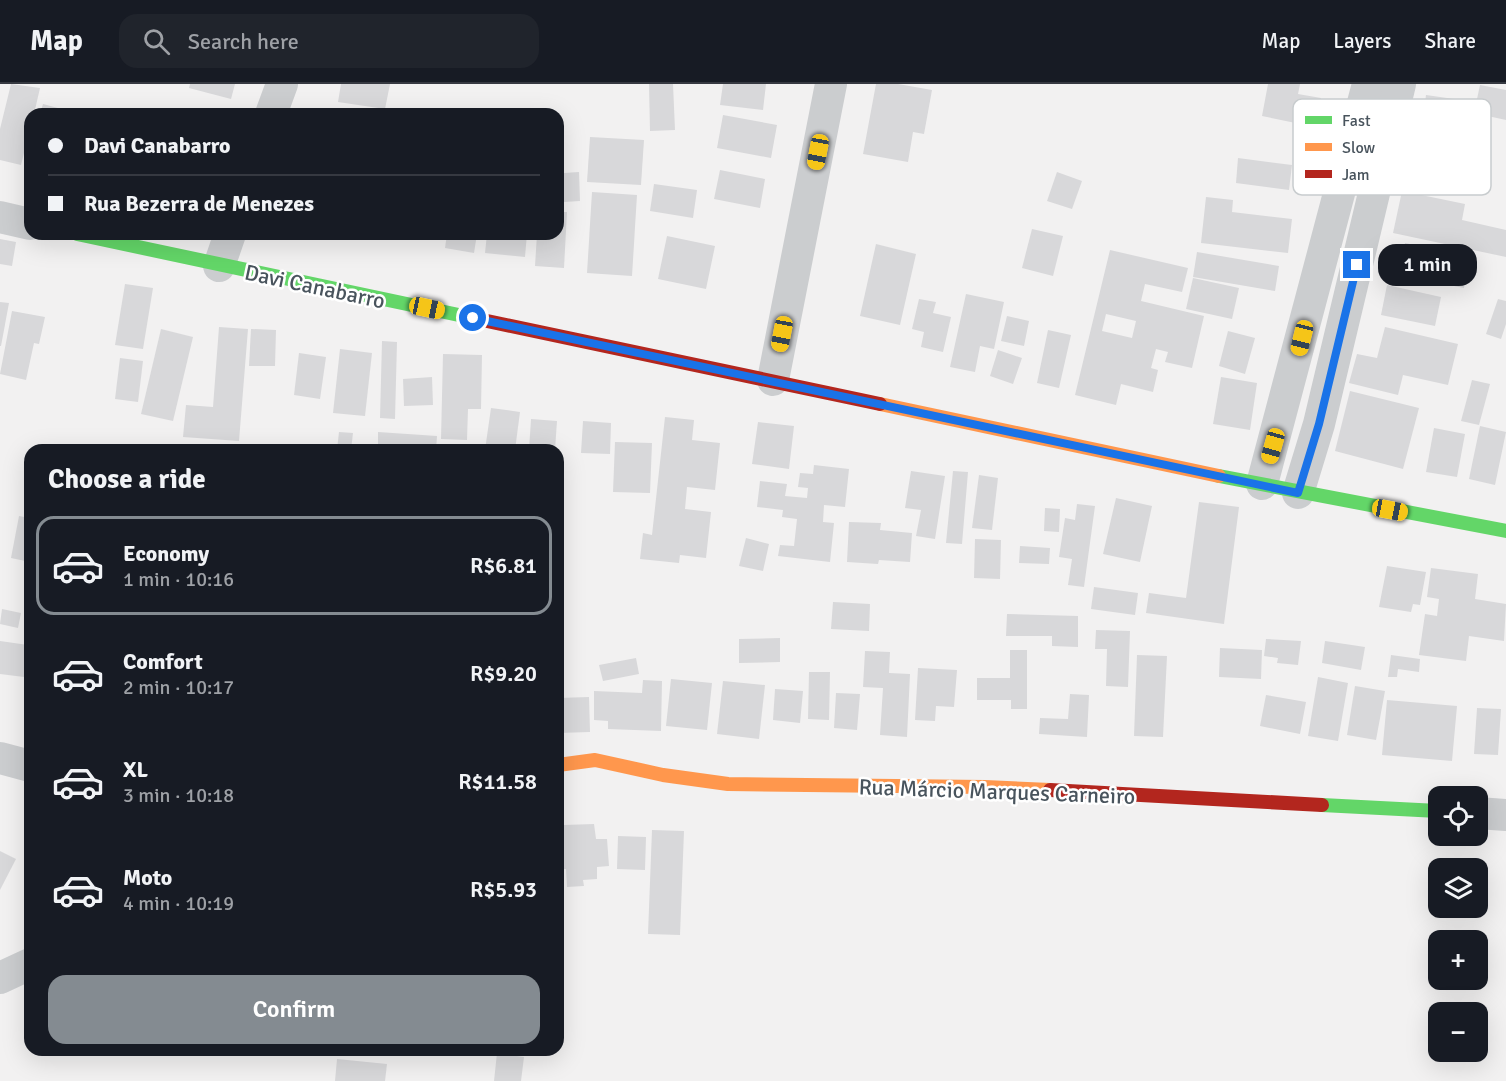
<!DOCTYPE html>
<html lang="en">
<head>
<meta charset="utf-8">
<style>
	body { margin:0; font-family:Signika,sans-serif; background:#20242c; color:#f1f3f6; height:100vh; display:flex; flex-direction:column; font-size:22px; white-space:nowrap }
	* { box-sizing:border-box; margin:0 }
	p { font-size:20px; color:#9ea1a6 }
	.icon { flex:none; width:33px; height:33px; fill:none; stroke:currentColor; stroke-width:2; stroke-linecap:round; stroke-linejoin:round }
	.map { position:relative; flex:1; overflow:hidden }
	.sheet { position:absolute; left:24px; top:360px; width:540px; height:612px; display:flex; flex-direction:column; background:#171b24; border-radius:18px; box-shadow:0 6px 24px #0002 }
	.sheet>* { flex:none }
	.guide { position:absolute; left:24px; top:24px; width:540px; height:132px; border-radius:18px; box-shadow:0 6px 24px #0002; display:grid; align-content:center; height:132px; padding:0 24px; background:#171b24 }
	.buttons { position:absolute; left:1428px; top:702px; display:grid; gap:12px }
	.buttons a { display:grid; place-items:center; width:60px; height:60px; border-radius:12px; background:#171b24; box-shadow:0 6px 24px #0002; font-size:30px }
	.end { position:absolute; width:27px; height:27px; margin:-14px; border:8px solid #1a73e8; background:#fff; box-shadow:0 0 0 3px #fff }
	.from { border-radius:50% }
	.bubble { position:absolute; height:42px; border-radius:18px; background:#171b24; box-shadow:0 6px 24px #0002; font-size:20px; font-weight:600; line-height:42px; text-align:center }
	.car { position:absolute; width:18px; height:36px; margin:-18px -9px; border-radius:8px; box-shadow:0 0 4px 2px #0007; background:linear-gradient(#f5c518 24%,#345 0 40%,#f5c518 0 76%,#345 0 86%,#f5c518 0) }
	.guide b { display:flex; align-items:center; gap:21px; height:57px; font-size:22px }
	.guide b+b { border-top:2px solid #363941 }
	.guide i { width:15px; height:15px; background:#f1f3f6 }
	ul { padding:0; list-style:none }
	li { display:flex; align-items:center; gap:18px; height:99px; margin:0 12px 9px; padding:0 12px; border:3px solid transparent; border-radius:18px }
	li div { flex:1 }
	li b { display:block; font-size:22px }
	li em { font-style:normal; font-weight:600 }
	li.on { border-color:#848b91 }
	li>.icon { width:54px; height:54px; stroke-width:1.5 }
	h2 { padding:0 24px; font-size:27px; line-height:72px }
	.action { display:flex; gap:12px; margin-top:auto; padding:12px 24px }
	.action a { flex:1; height:69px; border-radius:18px; background:#848b91; color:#fff; font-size:24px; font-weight:600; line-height:69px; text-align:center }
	header { display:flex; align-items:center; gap:36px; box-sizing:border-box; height:84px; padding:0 30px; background:#171b24; border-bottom:2px solid #363941 }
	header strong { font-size:28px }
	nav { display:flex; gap:33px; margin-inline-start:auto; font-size:21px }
	.search { width:420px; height:54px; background:#20242c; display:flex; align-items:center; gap:15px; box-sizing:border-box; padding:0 21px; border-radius:18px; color:#9ea1a6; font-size:22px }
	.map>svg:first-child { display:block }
	.building { fill:#d8d8da; fill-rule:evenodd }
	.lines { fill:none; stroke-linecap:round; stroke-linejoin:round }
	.street { stroke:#cbcdcf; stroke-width:32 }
	.fast { stroke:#63d668; stroke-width:14 }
	.slow { stroke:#ff974d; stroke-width:14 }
	.jam { stroke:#b3261e; stroke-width:14 }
	.route { stroke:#1a73e8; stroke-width:8 }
	.labels { text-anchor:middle; stroke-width:5; stroke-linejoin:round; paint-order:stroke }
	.street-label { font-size:22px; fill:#49545d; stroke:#fff }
	.key { fill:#fff; stroke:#c8ccce; stroke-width:1.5 }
	.key-label { font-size:16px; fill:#49545d }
</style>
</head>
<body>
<header>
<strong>Map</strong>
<div class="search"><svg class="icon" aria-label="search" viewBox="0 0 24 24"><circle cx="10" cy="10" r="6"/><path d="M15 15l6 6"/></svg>Search here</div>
<nav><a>Map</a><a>Layers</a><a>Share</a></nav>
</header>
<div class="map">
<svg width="1506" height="997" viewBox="0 0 1506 997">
	<rect width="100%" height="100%" fill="#f2f1f1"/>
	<!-- building -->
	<g class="building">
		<polygon points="11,0 40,4 34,30 30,30 30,45 21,81 0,76 0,45"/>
		<polygon points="190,0 235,0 231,15 189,4"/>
		<polygon points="341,0 390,0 385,25 338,18"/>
		<polygon points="649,0 673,0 675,46 650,47"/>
		<polygon points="723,0 766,0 763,26 720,21"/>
		<polygon points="876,0 898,0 932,6 924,50 913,48 908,78 863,70"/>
		<polygon points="1268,0 1300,0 1298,10 1321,14 1315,43 1262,32"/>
		<polygon points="1480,1 1506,6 1506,36 1474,29"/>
		<polygon points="1426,11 1461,16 1456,54 1421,49"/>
		<polygon points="43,20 69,27 68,30 40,30"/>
		<polygon points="723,31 777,41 771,74 717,64"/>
		<polygon points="590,53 644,56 641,101 587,98"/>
		<polygon points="1238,74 1292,81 1289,106 1236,99"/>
		<polygon points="720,86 765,95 760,124 714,115"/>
		<polygon points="579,88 580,117 564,118 564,89"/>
		<polygon points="1057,88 1082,97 1072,125 1047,117"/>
		<polygon points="654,100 697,106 693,134 650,127"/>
		<polygon points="1402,107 1465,120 1462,136 1506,146 1506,173 1393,149"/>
		<polygon points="592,108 637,111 632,192 587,189"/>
		<polygon points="1206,113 1233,116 1232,128 1292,135 1288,169 1201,159"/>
		<polygon points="558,128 567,128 564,184 535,182 537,150 558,150"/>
		<polygon points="1032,145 1063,152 1053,192 1022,184"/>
		<polygon points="447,150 477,150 474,169 445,164"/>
		<polygon points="487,150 527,150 525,173 485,169"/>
		<polygon points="667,152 715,162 706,205 658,195"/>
		<polygon points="0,155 16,158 12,182 0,180"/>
		<polygon points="1405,159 1470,172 1464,204 1399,191"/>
		<polygon points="876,160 916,170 900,241 860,232"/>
		<path d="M1110,166l78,18 -6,24 -37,-8 -4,17 63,15 -12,52 -27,-6 3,-10 -12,-3 -5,19 7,2 -5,22 -32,-8 -5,21 -41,-10zM1106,230l30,7 -4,17 -30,-7z"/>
		<polygon points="1197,168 1279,182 1275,207 1193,193"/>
		<polygon points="1193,194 1239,204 1232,235 1186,225"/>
		<polygon points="125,200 153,204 143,265 115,261"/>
		<polygon points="1387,201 1441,213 1435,242 1381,231"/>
		<polygon points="966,210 1004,218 994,265 980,262 975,288 950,283"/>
		<polygon points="919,215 936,218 933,229 951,233 943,268 921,263 924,248 912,245"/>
		<polygon points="1498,215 1506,217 1506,240 1501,255 1486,250"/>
		<polygon points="0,218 9,219 1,262 0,262"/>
		<polygon points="12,227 45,233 39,260 34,259 26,296 0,290"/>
		<polygon points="1007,232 1029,237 1024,262 1001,257"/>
		<polygon points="219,243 248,245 239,357 183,353 186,321 213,323"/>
		<polygon points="1385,243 1458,260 1448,301 1403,291 1398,311 1349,299 1357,270 1377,274"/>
		<polygon points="161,245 193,253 173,337 141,330"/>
		<polygon points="251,245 276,246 275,282 249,282"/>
		<polygon points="1048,246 1071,251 1059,304 1037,299"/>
		<polygon points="1228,247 1255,254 1245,290 1219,282"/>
		<polygon points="382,257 397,258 395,335 380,334"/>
		<polygon points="340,265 372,269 365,332 333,329"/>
		<polygon points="998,266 1022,274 1013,300 990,292"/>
		<polygon points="299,269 326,273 320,315 294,311"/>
		<polygon points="443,270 482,271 481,325 468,325 467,356 441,355"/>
		<polygon points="120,274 143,277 138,318 115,315"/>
		<polygon points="432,293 433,321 404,322 403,295"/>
		<polygon points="1221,293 1257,299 1250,346 1213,340"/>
		<polygon points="1472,296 1490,300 1479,341 1461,337"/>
		<polygon points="1350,307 1419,324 1403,385 1335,367"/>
		<polygon points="491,324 520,328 515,366 485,366"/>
		<polygon points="665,333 694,336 692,356 720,359 715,406 687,403 685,425 711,428 706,474 680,471 679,479 640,475 643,449 652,451"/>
		<polygon points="531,335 557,337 555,366 529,366"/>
		<polygon points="583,337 611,339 610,370 581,369"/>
		<polygon points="758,338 794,342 789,385 752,380"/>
		<polygon points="1480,342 1506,348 1495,401 1469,395"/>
		<polygon points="1434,344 1465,350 1457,393 1426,388"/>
		<polygon points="339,348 353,349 351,366 337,366"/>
		<polygon points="378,348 437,352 436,366 378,366"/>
		<polygon points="615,358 652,359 650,409 613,408"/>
		<polygon points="814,381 849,385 845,423 824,421 823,438 834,439 830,478 778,472 780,461 794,462 797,435 782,433 783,426 757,423 760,397 787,400 785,412 807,414 808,404 798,403 800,389 813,390"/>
		<polygon points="911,387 945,392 935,455 916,452 921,426 905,424"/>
		<polygon points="953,387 968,388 962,460 946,459"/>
		<polygon points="979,391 998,394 992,446 972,444"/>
		<polygon points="1116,414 1152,422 1140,478 1103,470"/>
		<polygon points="1199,418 1239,423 1224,540 1146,529 1149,509 1186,514"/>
		<polygon points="1077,420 1095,422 1084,503 1068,501 1072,475 1059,473 1065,434 1075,436"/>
		<polygon points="1045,424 1060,425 1059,448 1044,447"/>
		<polygon points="19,432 30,434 30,478 11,474"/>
		<polygon points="849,438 881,439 880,446 912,449 910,478 879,476 878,480 847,478"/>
		<polygon points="746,454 769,460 763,487 739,482"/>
		<polygon points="975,455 1001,456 1000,495 974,494"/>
		<polygon points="1020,462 1050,464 1049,480 1019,479"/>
		<polygon points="1387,482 1426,488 1420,521 1413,520 1411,528 1379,523"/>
		<polygon points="1431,484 1478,490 1475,515 1506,520 1504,557 1469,552 1466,577 1419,571 1425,530 1437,532 1439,515 1427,513"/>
		<polygon points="1094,503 1138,509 1135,531 1091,525"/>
		<polygon points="833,518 870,520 869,547 831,545"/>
		<polygon points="2,525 21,529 18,544 0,540"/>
		<polygon points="1007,530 1078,532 1078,563 1052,562 1052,552 1006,552"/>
		<polygon points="1096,546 1130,547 1128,603 1106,602 1107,565 1095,565"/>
		<polygon points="780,554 780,578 739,579 739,555"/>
		<polygon points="1266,555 1301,557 1298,581 1277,579 1278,574 1264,572"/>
		<polygon points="0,557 28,561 24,593 0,590"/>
		<polygon points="1325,557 1365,563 1361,586 1322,579"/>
		<polygon points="1220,564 1262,566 1261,595 1219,593"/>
		<polygon points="1010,566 1027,566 1027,625 1011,625 1011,616 977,616 977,594 1010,594"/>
		<polygon points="865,567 890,568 889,589 910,590 907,653 880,651 883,604 863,603"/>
		<polygon points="1137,571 1167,572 1163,653 1134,652"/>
		<polygon points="1391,571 1420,575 1419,588 1398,585 1397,593 1388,593"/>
		<polygon points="636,574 639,590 603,597 599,581"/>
		<polygon points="918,584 957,586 954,623 936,622 935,637 915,636"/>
		<polygon points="809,588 830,588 829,636 808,635"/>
		<polygon points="1318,593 1348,599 1338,657 1308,652"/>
		<polygon points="671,595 712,599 707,646 666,642"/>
		<polygon points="643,596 662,597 661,647 608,645 608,637 594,636 594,607 642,609"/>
		<polygon points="723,597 765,601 759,655 717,650"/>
		<polygon points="1355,602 1385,607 1376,656 1347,651"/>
		<polygon points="775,605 803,607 800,639 773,636"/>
		<polygon points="836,609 860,610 857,646 834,644"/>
		<polygon points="1070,610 1089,611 1087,653 1039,650 1040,634 1068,635"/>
		<polygon points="1266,611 1306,618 1300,650 1260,642"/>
		<polygon points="589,613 590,648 558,649 558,614"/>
		<polygon points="1387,616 1457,622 1452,677 1382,671"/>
		<polygon points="1477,624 1501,625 1498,671 1474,670"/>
		<polygon points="594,740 596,755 607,755 609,782 597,783 597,795 583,796 584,802 567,803 566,785 558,785 558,749 564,749 564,741"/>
		<polygon points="652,746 684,747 680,851 648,850"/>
		<polygon points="618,752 646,753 645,786 617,785"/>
		<polygon points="0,767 16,775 0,806"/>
		<polygon points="497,969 524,973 521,997 494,997"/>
		<polygon points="337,975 387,980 385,997 335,997"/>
	</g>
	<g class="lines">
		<!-- street -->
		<g class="street">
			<polyline points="271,30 282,0"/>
			<polyline points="0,133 30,140"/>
			<polyline points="219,182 230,150"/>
			<polyline points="773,296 831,0"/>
			<polyline points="1262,400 1368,0"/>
			<polyline points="1298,409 1319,340 1400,0"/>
			<polyline points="0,674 30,682"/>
			<polyline points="1478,729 1506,731"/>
			<polyline points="0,894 30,880"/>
		</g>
		<!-- fast -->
		<g class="fast">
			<polyline points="77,150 473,234"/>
			<polyline points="1219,392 1506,447"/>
			<polyline points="1322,721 1438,727"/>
		</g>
		<!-- slow -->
		<g class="slow">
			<polyline points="880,320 1219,392"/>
			<polyline points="558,681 595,676 663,691 728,700 985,703 1050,706"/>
		</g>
		<!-- jam -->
		<g class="jam">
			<polyline points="473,234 880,320"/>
			<polyline points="1050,706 1322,721"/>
		</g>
	</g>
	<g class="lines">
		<!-- route -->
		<polyline class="route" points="473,234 1298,409 1319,340 1357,181"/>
	</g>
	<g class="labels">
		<!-- street labels -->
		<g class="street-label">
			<text transform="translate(315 202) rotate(12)" y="8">Davi Canabarro</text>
			<text transform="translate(997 707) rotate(2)" y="8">Rua Márcio Marques Carneiro</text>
		</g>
	</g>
	<!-- legend -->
	<rect x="1293" y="15" width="198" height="96" rx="9" class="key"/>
	<rect x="1305" y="32" width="27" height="8" fill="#63d668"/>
	<rect x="1305" y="59" width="27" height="8" fill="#ff974d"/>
	<rect x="1305" y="86" width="27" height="8" fill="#b3261e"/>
	<g class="key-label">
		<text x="1342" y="42">Fast</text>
		<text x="1342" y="69">Slow</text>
		<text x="1342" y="96">Jam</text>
	</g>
</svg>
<div class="buttons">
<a><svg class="icon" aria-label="locate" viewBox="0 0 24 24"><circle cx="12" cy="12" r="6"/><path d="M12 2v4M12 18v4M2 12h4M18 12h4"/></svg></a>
<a><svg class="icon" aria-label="layers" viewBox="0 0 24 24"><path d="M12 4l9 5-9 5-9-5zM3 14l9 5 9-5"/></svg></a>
<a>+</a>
<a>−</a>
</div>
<i class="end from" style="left:473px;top:234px"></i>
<i class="end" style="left:1357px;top:181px"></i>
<div class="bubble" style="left:1378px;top:160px;width:99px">1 min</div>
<i class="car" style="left:818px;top:68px;rotate:191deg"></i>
<i class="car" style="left:427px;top:224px;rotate:102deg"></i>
<i class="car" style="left:782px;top:250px;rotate:191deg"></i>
<i class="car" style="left:1302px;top:254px;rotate:194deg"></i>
<i class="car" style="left:1273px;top:362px;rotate:196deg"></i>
<i class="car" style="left:1390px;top:426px;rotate:101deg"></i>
<div class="guide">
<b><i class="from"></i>Davi Canabarro</b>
<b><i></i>Rua Bezerra de Menezes</b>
</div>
<section class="sheet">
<h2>Choose a ride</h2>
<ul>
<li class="on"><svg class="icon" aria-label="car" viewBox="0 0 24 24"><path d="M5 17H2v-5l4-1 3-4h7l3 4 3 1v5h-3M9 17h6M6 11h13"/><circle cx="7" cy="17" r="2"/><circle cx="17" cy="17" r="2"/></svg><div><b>Economy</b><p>1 min · 10:16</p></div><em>R$6.81</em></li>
<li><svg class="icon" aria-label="car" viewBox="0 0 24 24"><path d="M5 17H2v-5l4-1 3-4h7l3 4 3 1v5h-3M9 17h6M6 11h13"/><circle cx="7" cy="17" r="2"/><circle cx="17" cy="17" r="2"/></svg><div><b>Comfort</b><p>2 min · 10:17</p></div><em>R$9.20</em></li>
<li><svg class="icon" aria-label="car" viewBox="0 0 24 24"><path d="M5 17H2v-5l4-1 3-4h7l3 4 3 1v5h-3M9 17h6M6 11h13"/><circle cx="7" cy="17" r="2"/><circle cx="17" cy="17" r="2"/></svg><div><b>XL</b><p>3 min · 10:18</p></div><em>R$11.58</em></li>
<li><svg class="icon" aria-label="car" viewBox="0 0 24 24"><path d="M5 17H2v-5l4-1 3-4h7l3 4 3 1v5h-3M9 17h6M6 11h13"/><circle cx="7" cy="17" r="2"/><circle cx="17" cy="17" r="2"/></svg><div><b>Moto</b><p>4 min · 10:19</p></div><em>R$5.93</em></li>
</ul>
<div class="action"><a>Confirm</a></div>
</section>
</div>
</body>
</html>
